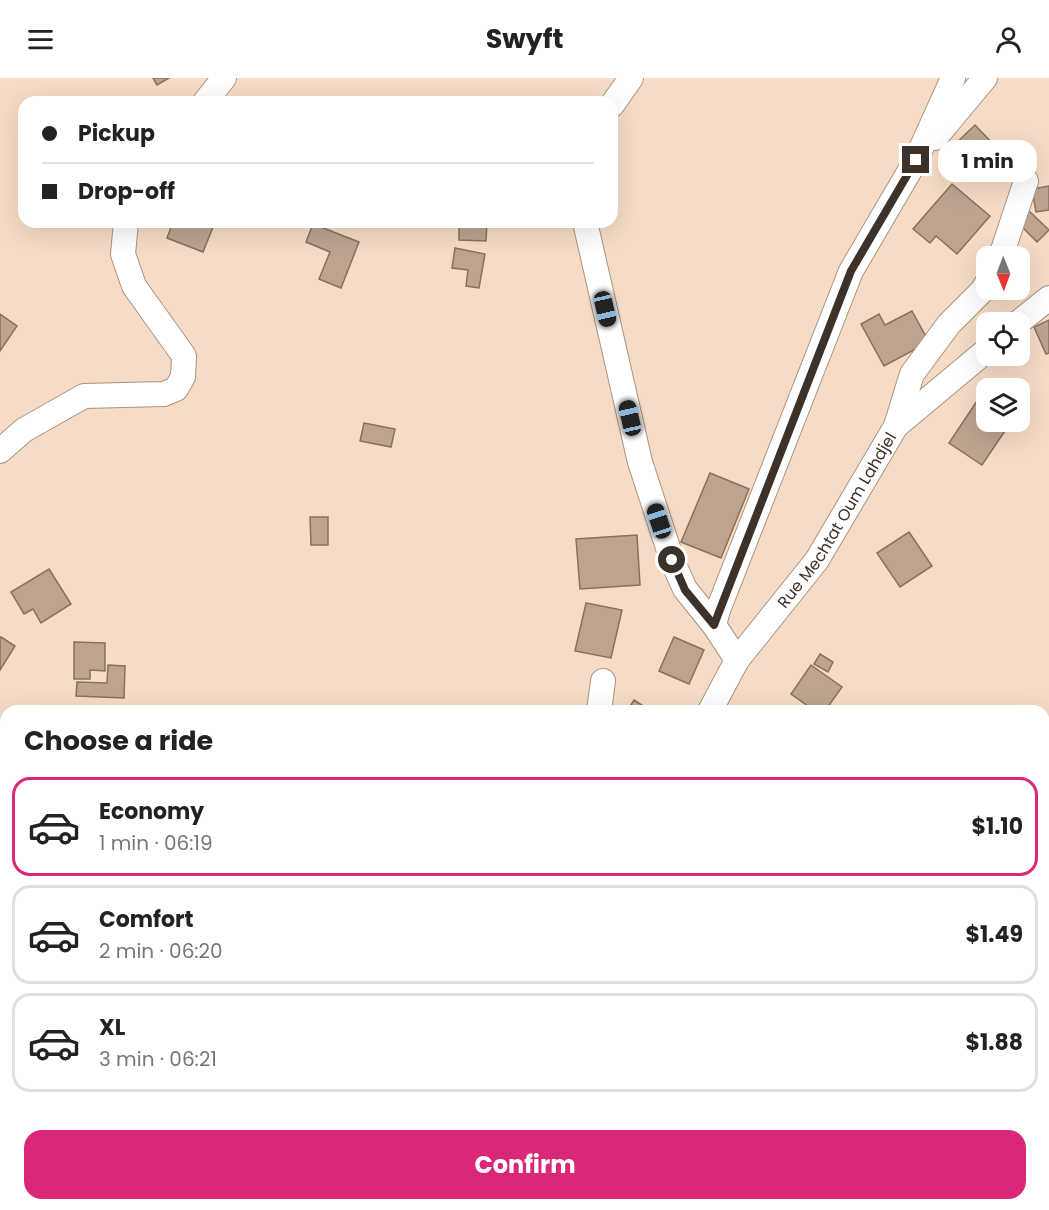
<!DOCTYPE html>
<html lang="en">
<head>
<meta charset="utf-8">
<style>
	body { margin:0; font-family:Poppins,sans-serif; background:#f6f6f6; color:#222; height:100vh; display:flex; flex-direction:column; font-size:22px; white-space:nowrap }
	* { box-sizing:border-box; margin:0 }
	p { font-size:20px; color:#767676 }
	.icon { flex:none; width:33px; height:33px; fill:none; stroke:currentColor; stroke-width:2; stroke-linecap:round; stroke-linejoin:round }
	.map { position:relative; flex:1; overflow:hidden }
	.side { position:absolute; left:0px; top:627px; width:1050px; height:506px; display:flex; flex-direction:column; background:#fff; border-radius:18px 18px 0 0; box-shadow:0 6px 24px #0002 }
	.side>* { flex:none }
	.banner { position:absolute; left:18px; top:18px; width:600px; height:132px; border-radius:18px; box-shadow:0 6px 24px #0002; display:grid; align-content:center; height:132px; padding:0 24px; background:#fff }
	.needle { width:39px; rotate:179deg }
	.controls { position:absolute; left:976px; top:168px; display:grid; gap:12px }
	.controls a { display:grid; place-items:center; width:54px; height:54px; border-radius:12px; background:#fff; box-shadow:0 6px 24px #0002; font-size:30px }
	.end { position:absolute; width:27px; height:27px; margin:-14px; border:8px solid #3c322a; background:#fff; box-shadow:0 0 0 3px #fff }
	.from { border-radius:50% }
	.bubble { position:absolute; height:42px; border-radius:18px; background:#fff; box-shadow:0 6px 24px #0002; font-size:20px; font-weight:700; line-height:42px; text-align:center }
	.car { position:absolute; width:18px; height:36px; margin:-18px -9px; border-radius:8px; box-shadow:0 0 4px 2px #0007; background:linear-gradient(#222 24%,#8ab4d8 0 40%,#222 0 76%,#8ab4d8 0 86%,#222 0) }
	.banner b { display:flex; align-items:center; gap:21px; height:57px; font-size:22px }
	.banner b+b { border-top:2px solid #e0e0e0 }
	.banner i { width:15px; height:15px; background:#222 }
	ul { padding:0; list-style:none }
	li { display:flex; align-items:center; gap:18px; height:99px; margin:0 12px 9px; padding:0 12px; border:3px solid #e0e0e0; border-radius:18px }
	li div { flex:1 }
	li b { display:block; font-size:22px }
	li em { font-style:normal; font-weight:700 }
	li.on { border-color:#db2777 }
	li>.icon { width:54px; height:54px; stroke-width:1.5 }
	h2 { padding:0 24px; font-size:27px; line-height:72px }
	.action { display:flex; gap:12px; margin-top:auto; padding:12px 24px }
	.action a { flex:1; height:69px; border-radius:18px; background:#db2777; color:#fff; font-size:24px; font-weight:700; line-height:69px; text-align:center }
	header { display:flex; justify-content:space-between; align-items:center; height:78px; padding:0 24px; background:#fff; font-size:27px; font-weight:700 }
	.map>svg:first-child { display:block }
	.building { fill:#bca490; stroke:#87705d; stroke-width:1.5 }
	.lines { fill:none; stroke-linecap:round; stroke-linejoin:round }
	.minor-casing { stroke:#aa937e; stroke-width:26 }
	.minor { stroke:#fff; stroke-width:24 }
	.route { stroke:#3c322a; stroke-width:8 }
	.labels { text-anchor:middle; stroke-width:4.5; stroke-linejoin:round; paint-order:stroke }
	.street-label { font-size:16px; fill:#3c322a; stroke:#ffead9 }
</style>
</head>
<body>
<header><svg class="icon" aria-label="menu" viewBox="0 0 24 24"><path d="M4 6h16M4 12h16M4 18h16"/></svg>Swyft<svg class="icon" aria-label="person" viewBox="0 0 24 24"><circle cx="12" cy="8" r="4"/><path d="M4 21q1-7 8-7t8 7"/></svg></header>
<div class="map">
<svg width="1049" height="1132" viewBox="0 0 1049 1132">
	<rect width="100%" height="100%" fill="#f6dcc6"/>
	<!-- building -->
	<g class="building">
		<polygon points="153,0 169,0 157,7"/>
		<polygon points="975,47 996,69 970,95 948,73"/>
		<polygon points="952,106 990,138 957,176 936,158 930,165 913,151"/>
		<polygon points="1049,108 1049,132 1036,134 1032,111"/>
		<polygon points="1028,132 1049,152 1037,164 1017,144"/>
		<polygon points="173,144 215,144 203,174 167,160"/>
		<polygon points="459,144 487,144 486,163 459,162"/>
		<polygon points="313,146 359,164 341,210 319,201 330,174 306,164"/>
		<polygon points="455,170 485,176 479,210 466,208 468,192 452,190"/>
		<polygon points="912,233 929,264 884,288 861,246 879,236 885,247"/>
		<polygon points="0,236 17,248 0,273"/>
		<polygon points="1049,242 1049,275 1046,276 1034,249"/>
		<polygon points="989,305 997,310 987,310 987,344 1011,344 982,387 949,365"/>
		<polygon points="364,345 395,351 391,369 360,363"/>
		<polygon points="710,395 749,411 721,480 681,464"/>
		<polygon points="310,439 328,439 328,467 311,467"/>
		<polygon points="909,454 932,488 900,509 877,475"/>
		<polygon points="637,457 640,507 580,511 576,461"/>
		<polygon points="49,491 71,526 41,545 33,531 24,536 11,514"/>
		<polygon points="586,525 622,532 611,580 575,573"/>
		<polygon points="1,559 15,568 0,592 0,560"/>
		<polygon points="674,559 704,572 689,606 659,593"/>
		<polygon points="74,564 105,565 105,593 90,592 90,601 74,601"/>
		<polygon points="820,576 833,584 828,594 814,586"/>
		<polygon points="108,587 125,588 124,620 76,618 77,604 107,605"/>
		<polygon points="811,587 842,609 825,633 815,633 791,616"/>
		<polygon points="634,622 651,633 627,633"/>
		<polygon points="1044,869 1049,872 1049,893 1044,891"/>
		<polygon points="6,883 6,901 0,894 0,889"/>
		<polygon points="1044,895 1049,898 1049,924 1044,932"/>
		<polygon points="138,1126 147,1126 151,1132 130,1132"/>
		<polygon points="164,1126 188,1126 183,1132 171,1132"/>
	</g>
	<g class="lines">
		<defs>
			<g id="minor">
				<polyline points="205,24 224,0"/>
				<polyline points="612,27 631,0"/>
				<polyline points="935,60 985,0"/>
				<polyline points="585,144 640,384 672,482 685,511 714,547"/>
				<polyline points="1001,178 1026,103"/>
				<polyline points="1019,244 1049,220"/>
				<polyline points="896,348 912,296 949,246 982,213 987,205"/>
				<polyline points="0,373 24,352 84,318 164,316 176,311 183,299 184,278 134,208 123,176 126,144"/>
				<polyline points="737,582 714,547 718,532 851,193 916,82 953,0"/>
				<polyline points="599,633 603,603"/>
				<path id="s1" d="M710,633l27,-51 80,-100 79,-134 91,-76"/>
				<polyline points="1044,959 1049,948"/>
				<polyline points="0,1062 6,1060"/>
				<polyline points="1044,1074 1049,1083"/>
				<polyline points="320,1132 320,1126"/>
			</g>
		</defs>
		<!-- minor casing -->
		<use href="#minor" class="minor-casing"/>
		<!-- minor -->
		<use href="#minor" class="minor"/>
	</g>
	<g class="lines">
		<!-- route -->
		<polyline class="route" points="672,482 685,512 714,547 851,193 916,82"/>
	</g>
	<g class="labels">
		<!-- street labels -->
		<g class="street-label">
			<text dy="6" stroke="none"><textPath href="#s1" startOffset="230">Rue Mechtat Oum Lahdjel</textPath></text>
		</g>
	</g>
</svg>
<div class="controls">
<a><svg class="needle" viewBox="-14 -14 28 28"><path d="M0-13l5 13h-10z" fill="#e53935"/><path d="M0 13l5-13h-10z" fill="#767676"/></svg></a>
<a><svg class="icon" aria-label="locate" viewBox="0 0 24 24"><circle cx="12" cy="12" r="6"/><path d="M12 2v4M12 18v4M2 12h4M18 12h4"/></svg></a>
<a><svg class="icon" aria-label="layers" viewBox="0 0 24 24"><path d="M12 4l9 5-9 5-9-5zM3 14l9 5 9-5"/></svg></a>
</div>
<i class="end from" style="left:672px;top:482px"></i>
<i class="end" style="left:916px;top:82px"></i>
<div class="bubble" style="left:938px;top:62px;width:99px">1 min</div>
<i class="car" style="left:605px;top:231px;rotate:167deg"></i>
<i class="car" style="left:630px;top:340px;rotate:347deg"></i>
<i class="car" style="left:659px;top:443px;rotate:342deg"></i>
<div class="banner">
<b><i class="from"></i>Pickup</b>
<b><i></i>Drop-off</b>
</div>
<section class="side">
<h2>Choose a ride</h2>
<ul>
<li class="on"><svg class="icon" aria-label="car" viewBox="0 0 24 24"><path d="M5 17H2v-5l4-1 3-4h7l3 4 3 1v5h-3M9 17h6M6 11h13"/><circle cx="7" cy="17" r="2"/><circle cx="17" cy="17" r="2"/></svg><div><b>Economy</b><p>1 min · 06:19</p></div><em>$1.10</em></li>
<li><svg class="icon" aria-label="car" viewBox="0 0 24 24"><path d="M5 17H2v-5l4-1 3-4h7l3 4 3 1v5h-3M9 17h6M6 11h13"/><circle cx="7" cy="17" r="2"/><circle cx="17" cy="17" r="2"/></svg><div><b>Comfort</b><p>2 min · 06:20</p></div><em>$1.49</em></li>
<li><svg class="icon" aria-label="car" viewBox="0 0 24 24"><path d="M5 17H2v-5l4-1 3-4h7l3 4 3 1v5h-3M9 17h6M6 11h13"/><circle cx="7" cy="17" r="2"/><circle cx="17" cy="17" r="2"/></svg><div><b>XL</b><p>3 min · 06:21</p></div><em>$1.88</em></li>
</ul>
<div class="action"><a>Confirm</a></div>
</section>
</div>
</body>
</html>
